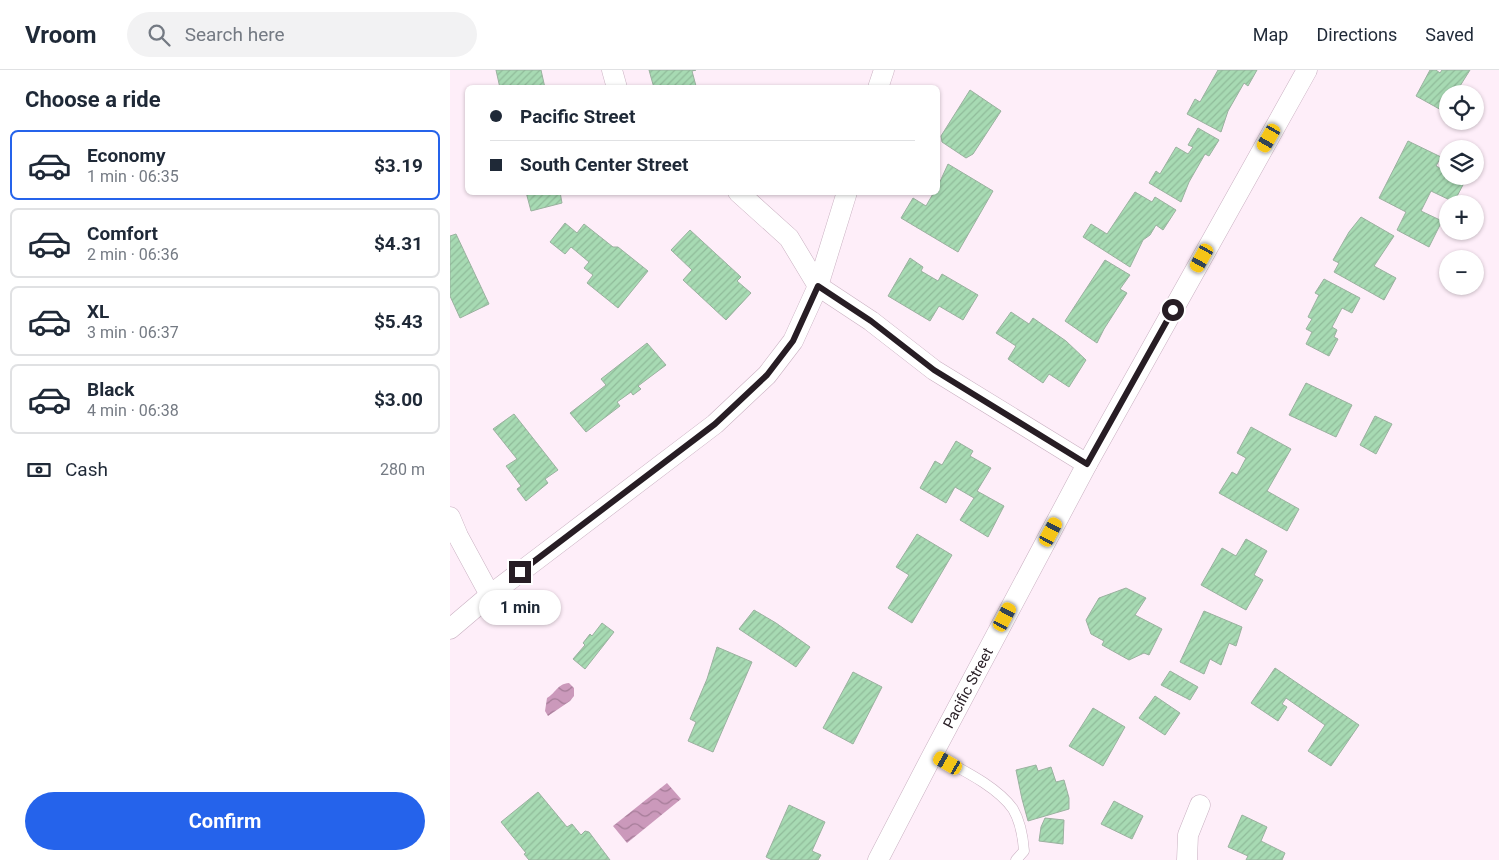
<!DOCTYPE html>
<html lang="en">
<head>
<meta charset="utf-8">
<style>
	body { margin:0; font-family:Roboto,sans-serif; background:#f2f2f3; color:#1f2937; height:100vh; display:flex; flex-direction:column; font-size:19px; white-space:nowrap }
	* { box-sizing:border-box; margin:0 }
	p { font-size:16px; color:#747a83 }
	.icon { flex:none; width:28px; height:28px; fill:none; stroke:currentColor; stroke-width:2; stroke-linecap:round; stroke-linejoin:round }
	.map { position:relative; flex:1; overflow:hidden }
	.details { display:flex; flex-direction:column; background:#fff; width:450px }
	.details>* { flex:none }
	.hud { position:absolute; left:15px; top:15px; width:475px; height:110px; border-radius:8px; box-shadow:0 1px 4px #0004; display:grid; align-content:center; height:110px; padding:0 25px; background:#fff }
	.controls { position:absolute; left:989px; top:15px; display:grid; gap:10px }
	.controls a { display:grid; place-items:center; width:45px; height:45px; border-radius:50%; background:#fff; box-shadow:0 1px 4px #0004; font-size:25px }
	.end { position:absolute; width:22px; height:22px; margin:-11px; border:6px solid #271d24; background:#fff; box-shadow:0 0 0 2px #fff }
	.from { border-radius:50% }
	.bubble { position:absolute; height:35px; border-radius:18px; background:#fff; box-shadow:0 1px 4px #0004; font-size:16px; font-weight:700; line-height:35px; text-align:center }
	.car { position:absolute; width:15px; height:30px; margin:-15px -8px; border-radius:6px; box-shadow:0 0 4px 1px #0007; background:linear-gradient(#f5c518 24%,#345 0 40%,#f5c518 0 76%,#345 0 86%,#f5c518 0) }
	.hud b { display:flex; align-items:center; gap:18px; height:48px; font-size:19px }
	.hud b+b { border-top:1px solid #e0e1e3 }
	.hud i { width:12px; height:12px; background:#1f2937 }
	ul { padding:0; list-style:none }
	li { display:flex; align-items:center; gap:15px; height:70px; margin:0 10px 8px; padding:0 15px; border:2px solid #e0e1e3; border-radius:8px }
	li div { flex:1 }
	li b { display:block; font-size:19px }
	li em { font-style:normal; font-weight:700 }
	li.current { border-color:#2563eb }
	li>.icon { width:45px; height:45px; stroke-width:1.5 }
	h2 { padding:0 25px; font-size:22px; line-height:60px }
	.pay { display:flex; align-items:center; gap:12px; height:55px; padding:0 25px; font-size:19px }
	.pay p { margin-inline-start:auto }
	.primary-button { display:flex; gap:10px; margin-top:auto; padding:10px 25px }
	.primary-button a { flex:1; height:58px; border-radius:30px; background:#2563eb; color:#fff; font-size:20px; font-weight:700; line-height:58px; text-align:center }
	header { display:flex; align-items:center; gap:30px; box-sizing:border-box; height:70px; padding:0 25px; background:#fff; border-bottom:1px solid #e0e1e3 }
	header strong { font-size:24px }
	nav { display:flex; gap:28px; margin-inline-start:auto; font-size:18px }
	.search { width:350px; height:45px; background:#f2f2f3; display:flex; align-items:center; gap:12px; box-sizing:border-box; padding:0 18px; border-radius:28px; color:#747a83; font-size:19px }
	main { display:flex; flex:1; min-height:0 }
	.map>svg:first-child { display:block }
	.water { fill:url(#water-waves) }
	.building { fill:url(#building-hatch); stroke:#9ab19f }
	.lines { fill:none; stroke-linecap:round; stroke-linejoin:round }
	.lane-casing { stroke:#c9b0c1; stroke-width:11 }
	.street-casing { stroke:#c9b0c1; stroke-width:21 }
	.lane { stroke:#fff; stroke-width:10 }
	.street { stroke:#fff; stroke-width:20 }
	.route { stroke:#271d24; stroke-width:6 }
	.labels { text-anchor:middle; stroke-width:4; stroke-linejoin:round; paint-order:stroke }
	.street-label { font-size:15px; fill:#271d24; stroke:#fff }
</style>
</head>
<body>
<header>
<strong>Vroom</strong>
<div class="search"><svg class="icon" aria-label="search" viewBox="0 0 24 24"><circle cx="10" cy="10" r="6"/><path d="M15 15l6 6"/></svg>Search here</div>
<nav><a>Map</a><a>Directions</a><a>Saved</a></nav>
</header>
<main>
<section class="details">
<h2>Choose a ride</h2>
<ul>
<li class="current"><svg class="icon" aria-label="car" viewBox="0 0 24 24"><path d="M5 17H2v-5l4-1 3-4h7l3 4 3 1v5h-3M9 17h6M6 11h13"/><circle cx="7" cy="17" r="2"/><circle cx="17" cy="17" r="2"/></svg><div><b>Economy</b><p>1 min · 06:35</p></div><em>$3.19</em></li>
<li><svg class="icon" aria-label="car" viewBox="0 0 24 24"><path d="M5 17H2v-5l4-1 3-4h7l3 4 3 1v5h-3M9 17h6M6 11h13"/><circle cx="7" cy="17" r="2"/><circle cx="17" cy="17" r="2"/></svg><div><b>Comfort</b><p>2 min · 06:36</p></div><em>$4.31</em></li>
<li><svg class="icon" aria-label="car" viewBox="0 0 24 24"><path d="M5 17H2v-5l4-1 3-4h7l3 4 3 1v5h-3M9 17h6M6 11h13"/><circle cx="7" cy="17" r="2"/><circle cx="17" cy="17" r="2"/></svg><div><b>XL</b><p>3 min · 06:37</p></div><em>$5.43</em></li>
<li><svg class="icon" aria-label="car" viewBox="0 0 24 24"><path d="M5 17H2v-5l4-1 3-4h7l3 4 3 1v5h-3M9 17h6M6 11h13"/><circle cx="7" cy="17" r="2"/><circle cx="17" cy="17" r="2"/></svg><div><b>Black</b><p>4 min · 06:38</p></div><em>$3.00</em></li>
</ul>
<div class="pay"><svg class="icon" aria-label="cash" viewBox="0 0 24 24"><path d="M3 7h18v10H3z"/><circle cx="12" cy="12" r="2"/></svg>Cash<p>280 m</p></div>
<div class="primary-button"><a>Confirm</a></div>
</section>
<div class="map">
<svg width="1049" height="790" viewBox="0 0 1049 790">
	<defs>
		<pattern id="water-waves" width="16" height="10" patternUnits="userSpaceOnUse" patternTransform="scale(1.25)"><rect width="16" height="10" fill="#cb99bb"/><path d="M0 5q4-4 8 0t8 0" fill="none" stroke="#a57c98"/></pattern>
		<pattern id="building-hatch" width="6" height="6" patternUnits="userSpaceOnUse" patternTransform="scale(1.25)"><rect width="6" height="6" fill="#a7dab3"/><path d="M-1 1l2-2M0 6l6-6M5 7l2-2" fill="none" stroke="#90bb9a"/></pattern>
	</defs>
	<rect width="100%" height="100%" fill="#feeef9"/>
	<!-- water -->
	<g class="water">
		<path d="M119,613l5,5v8l-4,5 -22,15 -3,-5 2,-13c9,-5 10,-14 22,-15z"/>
		<polygon points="217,713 231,729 177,773 163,756"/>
	</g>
	<!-- building -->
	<g class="building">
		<polygon points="46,0 91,0 95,18 50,18"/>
		<polygon points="199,0 246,0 242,1 246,16 204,18"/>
		<polygon points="768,0 807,0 798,16 794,13 778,41 771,62 737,44 745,29 750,32"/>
		<polygon points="980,0 986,0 990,3 992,0 1020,0 1005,24 998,24 998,35 993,41 966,26"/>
		<polygon points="520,20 551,41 523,84 516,88 492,72 491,66"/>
		<polygon points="748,58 769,70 759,86 755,84 739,112 731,132 699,113 706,101 710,104 726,77 738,84 743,77 738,75"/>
		<polygon points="958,71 991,87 986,96 998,102 998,106 1005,106 1015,111 1004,132 981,121 971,141 992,151 979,177 947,160 956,142 929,128"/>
		<polygon points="498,94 543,121 508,182 451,148 463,128 476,136 484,122 488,122 488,116"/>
		<polygon points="76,122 110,122 112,133 81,141"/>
		<polygon points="685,122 702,132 705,127 726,140 713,160 706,155 700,165 693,170 680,197 633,167 641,154 657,164"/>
		<polygon points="911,147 944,166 924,196 946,208 934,230 884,202 889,193 883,190 899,162"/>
		<polygon points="115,153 127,163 134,154 163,177 168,177 198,201 168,238 137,213 143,205 134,198 139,192 121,177 115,184 100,172"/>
		<polygon points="240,160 291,207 287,211 301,223 276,250 233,210 242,200 221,180"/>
		<polygon points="6,164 39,234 10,248 0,226 0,166"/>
		<polygon points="460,188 473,197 471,201 488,211 492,204 528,225 513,250 489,236 480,251 438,226"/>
		<polygon points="655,190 680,205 670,219 677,223 654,259 647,273 615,251"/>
		<polygon points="874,209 910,228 902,243 892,238 882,257 887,260 884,267 888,269 879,286 856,274 862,262 856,259 862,249 858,247 869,225 865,223"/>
		<polygon points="561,242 579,254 583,248 616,271 636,290 619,317 599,304 593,313 558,289 566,276 546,263"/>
		<polygon points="197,273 216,295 188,316 191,319 183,325 181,322 167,332 170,336 136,362 120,343 156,315 151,309"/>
		<polygon points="856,313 902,335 886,367 839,345"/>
		<polygon points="64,344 108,400 95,409 98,413 76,431 67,419 71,416 56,396 67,389 43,359"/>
		<polygon points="925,346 942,354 926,384 910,375"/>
		<polygon points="801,357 841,379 817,421 849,439 837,461 769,423 782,402 787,405 796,388 787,383"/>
		<polygon points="506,371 523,381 520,386 541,398 527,421 554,436 538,467 510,450 524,428 505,417 496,433 470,418 485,391 492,395"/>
		<polygon points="467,464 502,485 462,553 438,538 459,505 446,497"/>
		<polygon points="796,469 817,481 804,505 813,510 796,540 751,515 772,478 786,486"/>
		<polygon points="676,518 696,528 685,545 712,559 699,585 694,583 679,590 652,575 654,571 641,564 636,550 649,528"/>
		<polygon points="304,540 326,553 360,577 346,597 289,559"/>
		<polygon points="754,541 792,557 786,576 779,573 771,595 760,589 754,604 730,592"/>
		<polygon points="152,553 164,562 135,599 123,589 135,575 133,573 140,564 142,566"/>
		<polygon points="267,577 302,592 263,682 238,671 246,652 240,649 257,609"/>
		<polygon points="825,598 909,655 881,696 858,681 875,655 836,628 832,634 837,637 828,651 801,633"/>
		<polygon points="720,601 748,617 740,630 711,615"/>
		<polygon points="403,602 432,617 403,674 373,658"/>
		<polygon points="705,626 730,643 715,665 689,648"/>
		<polygon points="643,638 675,657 653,696 619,676"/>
		<polygon points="586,695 588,701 601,697 606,712 614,710 619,728 619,739 578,751 572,729 566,700"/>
		<polygon points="88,722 117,757 122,754 131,765 135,761 139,762 160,790 79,790 74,784 76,783 51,752"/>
		<polygon points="664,731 693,746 682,769 651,754"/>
		<polygon points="339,735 375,752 362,781 371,785 368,790 322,790 316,787"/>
		<polygon points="792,745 817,757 811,771 835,783 832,790 796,790 798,786 778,777"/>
		<polygon points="595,748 614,750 613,774 589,771 591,757"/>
	</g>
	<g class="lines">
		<defs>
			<path id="lane" d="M483,684c25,14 63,31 80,55 7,12 10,28 11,42l-8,9"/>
			<g id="street">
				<polyline points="162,0 167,18"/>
				<polyline points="428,18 434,0"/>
				<polyline points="288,122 339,168 368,216 421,251 484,300 637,394"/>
				<polyline points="0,447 8,466 40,525"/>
				<polyline points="0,559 40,525 265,354 317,305 343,271 368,216 397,122"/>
				<polyline points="428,790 483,684 637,394 857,0"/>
				<polyline points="737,790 738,765 750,735"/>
			</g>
		</defs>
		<!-- lane casing -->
		<use href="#lane" class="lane-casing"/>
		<!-- street casing -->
		<use href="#street" class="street-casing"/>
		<!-- lane -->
		<use href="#lane" class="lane"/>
		<!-- street -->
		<use href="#street" class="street"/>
	</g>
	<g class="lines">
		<!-- route -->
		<polyline class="route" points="70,502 265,354 317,305 343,271 368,216 421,251 484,300 637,394 723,240"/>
	</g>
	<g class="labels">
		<!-- street labels -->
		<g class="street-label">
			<text transform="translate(518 618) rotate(-62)" y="5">Pacific Street</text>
		</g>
	</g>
</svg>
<div class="controls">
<a><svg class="icon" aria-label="locate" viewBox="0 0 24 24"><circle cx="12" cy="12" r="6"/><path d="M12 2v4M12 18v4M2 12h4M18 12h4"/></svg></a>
<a><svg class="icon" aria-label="layers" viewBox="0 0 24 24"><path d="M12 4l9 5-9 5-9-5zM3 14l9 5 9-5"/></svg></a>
<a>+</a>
<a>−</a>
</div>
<i class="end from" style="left:723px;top:240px"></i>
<i class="end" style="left:70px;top:502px"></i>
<div class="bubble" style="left:29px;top:520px;width:82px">1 min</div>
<i class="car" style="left:819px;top:68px;rotate:210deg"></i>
<i class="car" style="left:752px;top:188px;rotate:209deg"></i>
<i class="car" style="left:601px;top:462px;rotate:28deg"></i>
<i class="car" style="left:555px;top:547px;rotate:28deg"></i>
<i class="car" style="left:498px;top:693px;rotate:300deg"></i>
<div class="hud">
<b><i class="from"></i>Pacific Street</b>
<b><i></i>South Center Street</b>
</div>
</div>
</main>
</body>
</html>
